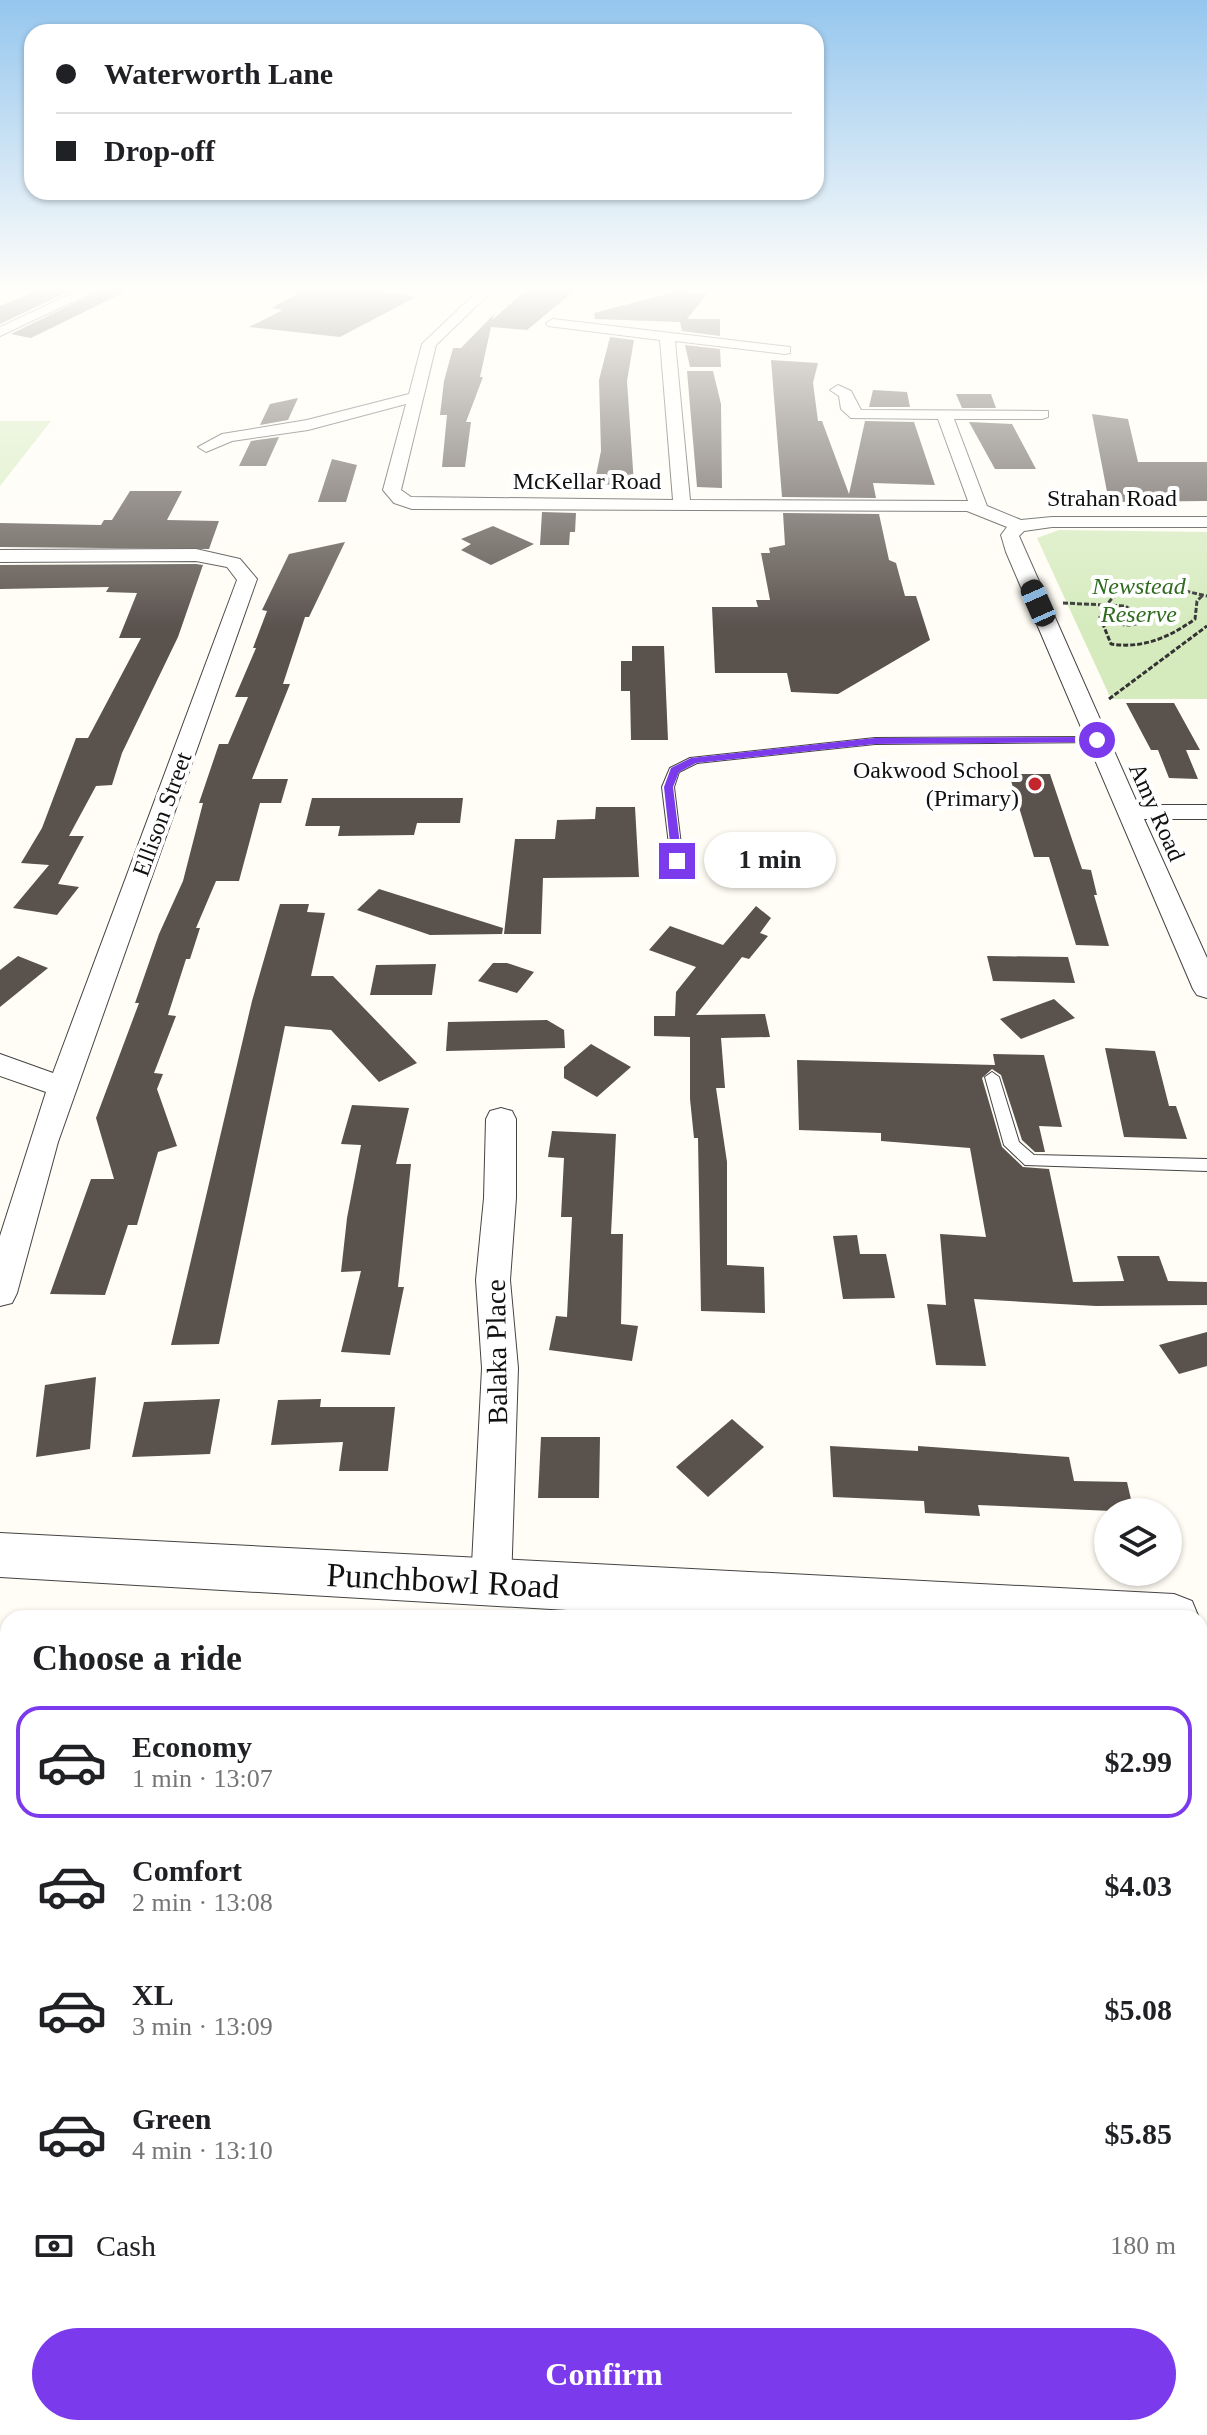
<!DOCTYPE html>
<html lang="en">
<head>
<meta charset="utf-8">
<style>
	body { margin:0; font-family:"Times New Roman",serif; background:#f2f2f2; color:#202124; height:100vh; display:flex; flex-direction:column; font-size:30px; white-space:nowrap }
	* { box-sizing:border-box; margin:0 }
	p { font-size:26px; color:#757577 }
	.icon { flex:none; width:44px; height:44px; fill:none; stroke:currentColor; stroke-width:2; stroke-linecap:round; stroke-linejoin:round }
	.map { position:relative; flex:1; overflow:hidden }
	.details { position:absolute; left:0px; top:1610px; width:1208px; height:826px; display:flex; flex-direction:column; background:#fff; border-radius:24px 24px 0 0; box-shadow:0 2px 6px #0004 }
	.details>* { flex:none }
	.top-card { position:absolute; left:24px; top:24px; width:800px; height:176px; border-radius:24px; box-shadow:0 2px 6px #0004; display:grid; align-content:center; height:176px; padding:0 32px; background:#fff }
	.fabs { position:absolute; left:1094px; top:1498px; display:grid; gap:16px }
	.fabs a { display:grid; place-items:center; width:88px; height:88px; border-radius:50%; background:#fff; box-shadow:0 2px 6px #0004; font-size:40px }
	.end { position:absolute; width:36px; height:36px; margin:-18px; border:10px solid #7c3aed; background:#fff; box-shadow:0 0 0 4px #fff }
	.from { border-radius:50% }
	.bubble { position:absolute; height:56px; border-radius:28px; background:#fff; box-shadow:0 2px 6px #0004; font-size:26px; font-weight:800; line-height:56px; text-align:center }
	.car { position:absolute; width:24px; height:48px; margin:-24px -12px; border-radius:10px; box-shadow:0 0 6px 2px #0007; background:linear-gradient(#222 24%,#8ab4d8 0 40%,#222 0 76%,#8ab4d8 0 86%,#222 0) }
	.top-card b { display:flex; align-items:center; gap:28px; height:76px; font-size:30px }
	.top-card b+b { border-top:2px solid #e0e0e0 }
	.top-card i { width:20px; height:20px; background:#202124 }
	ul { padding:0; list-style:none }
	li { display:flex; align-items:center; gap:24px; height:112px; margin:0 16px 12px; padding:0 16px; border:4px solid transparent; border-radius:24px }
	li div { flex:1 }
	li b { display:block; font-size:30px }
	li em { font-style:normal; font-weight:800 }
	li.active { border-color:#7c3aed }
	li>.icon { width:72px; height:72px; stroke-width:1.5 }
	h2 { padding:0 32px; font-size:36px; line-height:96px }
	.pay { display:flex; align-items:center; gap:20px; height:88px; padding:0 32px; font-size:30px }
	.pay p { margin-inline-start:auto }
	.button { display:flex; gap:16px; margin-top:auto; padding:16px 32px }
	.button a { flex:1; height:92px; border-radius:48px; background:#7c3aed; color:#fff; font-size:32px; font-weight:800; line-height:92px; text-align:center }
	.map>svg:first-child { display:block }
	.green { fill:#d5ebbd }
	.building { fill:#5a524d }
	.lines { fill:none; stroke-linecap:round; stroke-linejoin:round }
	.service-casing { stroke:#444; stroke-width:2 }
	.minor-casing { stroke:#444; stroke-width:2 }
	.tertiary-casing { stroke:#444; stroke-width:2 }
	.path-far1 { stroke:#333; stroke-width:3; stroke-dasharray:5 2; stroke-linecap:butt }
	.path { stroke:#333; stroke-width:8; stroke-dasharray:12 6; stroke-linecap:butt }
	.service { fill:#fff; fill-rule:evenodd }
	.minor { fill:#fff; fill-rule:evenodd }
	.tertiary { fill:#fff; fill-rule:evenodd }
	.route { fill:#7c3aed }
	.poi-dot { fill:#c4262e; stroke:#fff; stroke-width:3 }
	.labels { text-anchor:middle; stroke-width:8; stroke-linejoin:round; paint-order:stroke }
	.far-street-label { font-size:24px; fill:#111; stroke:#fff }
	.far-park-label { font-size:24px; font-style:italic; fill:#2f6b1f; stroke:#fff }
	.far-poi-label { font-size:24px; fill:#111; stroke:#fff; text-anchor:end }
	.street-label { font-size:28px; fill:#111; stroke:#fff }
	.near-street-label { font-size:34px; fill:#111; stroke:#fff }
</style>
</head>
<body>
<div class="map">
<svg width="1207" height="2435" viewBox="0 0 1207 2435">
	<rect width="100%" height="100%" fill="#fffdf5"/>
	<!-- green -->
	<g class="green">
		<polygon points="0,421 51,421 0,486"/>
		<polygon points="1059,530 1207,532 1207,699 1111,699 1037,538"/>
	</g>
	<!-- building -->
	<g class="building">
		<polygon points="46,287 78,287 0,324 0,306"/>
		<polygon points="107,287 135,287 31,338 11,334"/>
		<polygon points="309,287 355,287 416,297 340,337 249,327 283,310 271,308"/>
		<polygon points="530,287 579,287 527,330 491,327 480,377 483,377 466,422 471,422 465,467 442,467 447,415 440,415 444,381 453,348 461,348 494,314 492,320"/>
		<polygon points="678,291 707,294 687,319 720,319 720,336 682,331 680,322 595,319 594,313"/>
		<polygon points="610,337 634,340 627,381 634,484 594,485 601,451 599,380"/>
		<polygon points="685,345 720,349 721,367 690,367"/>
		<polygon points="771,360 818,363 813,383 818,421 822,421 849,494 865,421 914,422 935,485 873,483 876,498 782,497"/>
		<polygon points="687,371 713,371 721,404 722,488 697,487"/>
		<polygon points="873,390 907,392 910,407 869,407"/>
		<polygon points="956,394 991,394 996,408 962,408"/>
		<polygon points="298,398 288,420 260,425 270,404"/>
		<polygon points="1092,414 1128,419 1138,462 1207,462 1207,501 1109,502"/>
		<polygon points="969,422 1012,424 1036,469 995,469"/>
		<polygon points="279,437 266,466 239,466 251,441"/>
		<polygon points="332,459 357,465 346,502 318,502"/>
		<polygon points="130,491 182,491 167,520 219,521 209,549 0,547 0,523 101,525 104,520 112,520"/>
		<polygon points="542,512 576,513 575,532 570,532 569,545 540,545"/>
		<polygon points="783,513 879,514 889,560 896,563 905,596 916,596 930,640 838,694 791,692 787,673 715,673 712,607 758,607 756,600 770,600 761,553 770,553 769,548 785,545"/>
		<polygon points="493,526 534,544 491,565 461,550 471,544 461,539"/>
		<polygon points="345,542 309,617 305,617 283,684 290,684 252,779 288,779 281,803 260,803 239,881 216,881 196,928 200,928 190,959 186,959 168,1015 176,1016 154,1073 163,1074 157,1089 177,1146 158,1152 137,1225 128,1225 105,1295 50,1294 91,1179 114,1179 96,1118 139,1003 135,1003 159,934 183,881 203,803 199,803 219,744 228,744 248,697 235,697 256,648 253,648 267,611 262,610 289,554"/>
		<polygon points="196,564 203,565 178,637 122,753 112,785 96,786 69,836 84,836 58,884 79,887 57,915 13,908 49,865 21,863 42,828 76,738 88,738 141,638 119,638 137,593 106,592 109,587 0,589 0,565"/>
		<polygon points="632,646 664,646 668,740 631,740 630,691 621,691 621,661 632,661"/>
		<polygon points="1126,703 1174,703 1200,750 1186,750 1198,779 1169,778 1158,750 1151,750"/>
		<polygon points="1009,774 1050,774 1082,869 1091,870 1097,895 1094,895 1109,946 1076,945 1049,857 1034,857"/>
		<polygon points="312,798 463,798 460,823 417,823 414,835 338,836 340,826 305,826"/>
		<polygon points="596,807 635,807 639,877 543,878 541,934 504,934 515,839 555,839 557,820 595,819"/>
		<polygon points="379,889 503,928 502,934 430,935 357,910"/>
		<polygon points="280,904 309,904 307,912 325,913 311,976 333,976 417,1063 379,1082 331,1030 285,1026 219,1344 171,1345 252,1001"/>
		<polygon points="756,906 771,918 760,933 768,936 749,959 742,957 696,1015 765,1014 770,1037 721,1038 725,1088 716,1088 727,1162 727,1265 764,1267 765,1313 701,1311 698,1138 694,1138 690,1099 690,1037 654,1036 654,1016 675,1016 676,992 696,967 649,950 670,926 723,945"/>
		<polygon points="18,956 48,968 0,1007 0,970"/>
		<polygon points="987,956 1068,957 1075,983 993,981"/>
		<polygon points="493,963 507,963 534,972 517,993 478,981"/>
		<polygon points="436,964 432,995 370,995 376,965"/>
		<polygon points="1054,999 1075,1018 1021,1039 1000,1019"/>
		<polygon points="547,1020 564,1030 565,1048 446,1051 448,1022"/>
		<polygon points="591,1044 631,1067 597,1097 564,1078 564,1067"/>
		<polygon points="1105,1048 1155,1051 1169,1106 1176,1106 1187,1139 1124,1137"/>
		<polygon points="993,1054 1044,1055 1062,1127 1039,1126 1045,1152 1035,1152 1022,1140 1001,1075 992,1069 982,1078 1002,1147 1023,1167 1049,1169 1073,1282 1124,1281 1117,1256 1159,1256 1168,1281 1207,1282 1207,1305 1096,1306 974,1299 986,1366 936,1365 927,1304 946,1305 940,1234 986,1237 970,1148 881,1141 881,1133 799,1130 797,1060 995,1065"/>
		<polygon points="352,1105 409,1108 396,1164 411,1164 398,1287 404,1287 390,1355 341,1352 361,1271 341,1272 347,1218 361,1145 341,1144"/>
		<polygon points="552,1131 616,1134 611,1234 623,1234 621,1324 638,1326 632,1361 549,1350 556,1316 567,1317 572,1217 561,1217 564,1158 548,1157"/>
		<polygon points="857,1235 860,1254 886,1254 895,1298 843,1299 833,1236"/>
		<polygon points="1207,1332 1207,1366 1179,1374 1159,1345"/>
		<polygon points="96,1377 90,1449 36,1457 45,1385"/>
		<polygon points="220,1399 210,1454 132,1457 144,1402"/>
		<polygon points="321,1399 320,1407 395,1407 388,1471 339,1471 343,1442 271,1445 278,1400"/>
		<polygon points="732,1419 764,1447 708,1497 676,1467"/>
		<polygon points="541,1437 600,1437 599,1498 538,1498"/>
		<polygon points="830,1446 918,1451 918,1446 1069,1457 1074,1481 1127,1482 1134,1512 978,1505 980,1516 925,1513 924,1501 833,1497"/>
	</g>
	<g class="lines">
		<defs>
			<g id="service">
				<polygon points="1097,737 1103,740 1101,742 875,744 697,763 679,772 674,787 683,861 677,865 671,861 662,787 670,768 690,758 875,738"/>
				<polygon points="992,1072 999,1077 1019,1142 1034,1155 1207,1159 1207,1171 1025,1165 1004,1145 985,1077"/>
				<polygon points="917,2428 945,2428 946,2435 918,2435"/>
			</g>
			<g id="minor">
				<polygon points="86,287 104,287 0,336 0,327"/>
				<polygon points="482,287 496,287 436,345 401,490 411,497 673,500 660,340 548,326 546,323 553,319 790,347 790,353 785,354 675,341 690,500 968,501 938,419 851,418 841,409 839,396 830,390 838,385 851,391 861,410 1048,411 1048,417 1042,419 954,419 987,506 1021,520 1052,517 1207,517 1207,527 1052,527 1024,531 1019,536 1138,805 1207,805 1207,819 1144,819 1207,958 1207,998 1197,995 1193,989 1006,552 1001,535 1007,527 967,511 412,509 394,503 383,490 406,404 308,430 232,441 206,452 198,447 222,434 307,420 409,394 422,344"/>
				<polygon points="196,549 240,559 257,579 58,1142 17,1293 12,1303 0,1306 0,1236 46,1092 0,1076 0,1054 53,1073 237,580 227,567 196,561 0,562 0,550"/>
				<polygon points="501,1108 512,1111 516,1119 516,1198 510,1280 518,1368 511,1584 505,1597 491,1603 477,1597 471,1584 482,1368 476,1280 484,1198 486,1119 490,1111"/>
				<polygon points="1200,2402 1207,2403 1207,2435 1146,2435 1143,2428 1200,2428"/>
				<polygon points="68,2428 127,2428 130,2435 71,2435"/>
				<polygon points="182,2428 249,2428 246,2435 179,2435"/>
			</g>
			<polygon id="tertiary" points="0,1533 1174,1594 1192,1601 1199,1618 704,1618 0,1577"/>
		</defs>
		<!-- service casing -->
		<use href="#service" class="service-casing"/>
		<!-- minor casing -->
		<use href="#minor" class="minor-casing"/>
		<!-- tertiary casing -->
		<use href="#tertiary" class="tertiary-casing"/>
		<!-- path-far1 -->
		<g class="path-far1">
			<path d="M1202,596l-5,5 -2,18c-25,18 -52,30 -84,25l-11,-27c25,-52 62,-30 107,-21"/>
			<polyline points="1063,603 1125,606 1151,621 1129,625 1103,623"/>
			<polyline points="1109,699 1207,626"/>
		</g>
		<!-- path -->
		<polyline class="path" points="0,2325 8,2326"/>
		<!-- service -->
		<use href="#service" class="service"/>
		<!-- minor -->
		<use href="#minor" class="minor"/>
		<!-- tertiary -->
		<use href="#tertiary" class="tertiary"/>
	</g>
	<!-- sky -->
	<linearGradient id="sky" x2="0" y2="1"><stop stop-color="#95c6ee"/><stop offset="0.46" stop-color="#fffefa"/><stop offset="1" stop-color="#fffefa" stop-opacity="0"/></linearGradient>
	<rect width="1207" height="628" fill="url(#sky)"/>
	<!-- route -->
	<polygon class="route" points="1097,737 1100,742 875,744 696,763 679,772 673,787 682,861 677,864 672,861 664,787 671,768 691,758 875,738"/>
	<!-- markers -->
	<circle class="poi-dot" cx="1035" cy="784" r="8"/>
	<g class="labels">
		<!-- far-street labels -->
		<g class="far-street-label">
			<text x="587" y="489">McKellar Road</text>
			<text x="1112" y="506">Strahan Road</text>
			<text transform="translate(1157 812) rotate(66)" y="8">Amy Road</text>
			<text transform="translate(162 814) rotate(-70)" y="8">Ellison Street</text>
		</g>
		<!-- far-park labels -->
		<g class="far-park-label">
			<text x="1139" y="594">Newstead<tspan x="1139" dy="28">Reserve</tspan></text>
		</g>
		<!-- far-poi labels -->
		<g class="far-poi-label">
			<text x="1019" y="778">Oakwood School<tspan x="1019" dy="28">(Primary)</tspan></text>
		</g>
		<!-- street labels -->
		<g class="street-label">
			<text transform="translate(496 1352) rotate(-91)" y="10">Balaka Place</text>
		</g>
		<!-- near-street labels -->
		<g class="near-street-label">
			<text transform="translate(443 1580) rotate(3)" y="12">Punchbowl Road</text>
		</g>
	</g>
</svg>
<div class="fabs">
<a><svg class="icon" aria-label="layers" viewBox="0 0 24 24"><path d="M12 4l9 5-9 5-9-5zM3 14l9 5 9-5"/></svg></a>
</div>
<i class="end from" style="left:1097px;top:740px"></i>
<i class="end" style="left:677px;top:861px"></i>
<div class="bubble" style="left:704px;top:832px;width:132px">1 min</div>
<i class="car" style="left:1038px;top:603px;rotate:336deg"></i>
<div class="top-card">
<b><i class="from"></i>Waterworth Lane</b>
<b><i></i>Drop-off</b>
</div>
<section class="details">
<h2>Choose a ride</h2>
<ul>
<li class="active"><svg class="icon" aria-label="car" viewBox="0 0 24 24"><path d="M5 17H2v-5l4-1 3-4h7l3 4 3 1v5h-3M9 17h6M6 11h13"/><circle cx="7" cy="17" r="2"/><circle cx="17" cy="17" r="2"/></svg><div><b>Economy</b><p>1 min · 13:07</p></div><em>$2.99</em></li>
<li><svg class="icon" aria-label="car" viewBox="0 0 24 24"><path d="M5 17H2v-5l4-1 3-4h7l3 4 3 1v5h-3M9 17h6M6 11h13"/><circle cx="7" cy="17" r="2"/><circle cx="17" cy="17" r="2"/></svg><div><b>Comfort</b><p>2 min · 13:08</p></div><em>$4.03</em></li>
<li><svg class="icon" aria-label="car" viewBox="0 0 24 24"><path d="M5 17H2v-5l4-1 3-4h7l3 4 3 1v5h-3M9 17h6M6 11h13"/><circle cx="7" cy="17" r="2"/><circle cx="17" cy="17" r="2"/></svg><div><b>XL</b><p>3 min · 13:09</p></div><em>$5.08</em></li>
<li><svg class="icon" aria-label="car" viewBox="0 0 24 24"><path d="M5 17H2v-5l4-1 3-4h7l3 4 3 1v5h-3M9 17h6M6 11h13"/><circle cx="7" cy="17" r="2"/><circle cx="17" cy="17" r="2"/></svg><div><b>Green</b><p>4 min · 13:10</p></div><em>$5.85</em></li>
</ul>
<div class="pay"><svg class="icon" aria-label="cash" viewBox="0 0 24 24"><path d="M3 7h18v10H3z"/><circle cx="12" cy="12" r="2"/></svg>Cash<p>180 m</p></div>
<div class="button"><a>Confirm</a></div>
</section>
</div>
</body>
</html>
